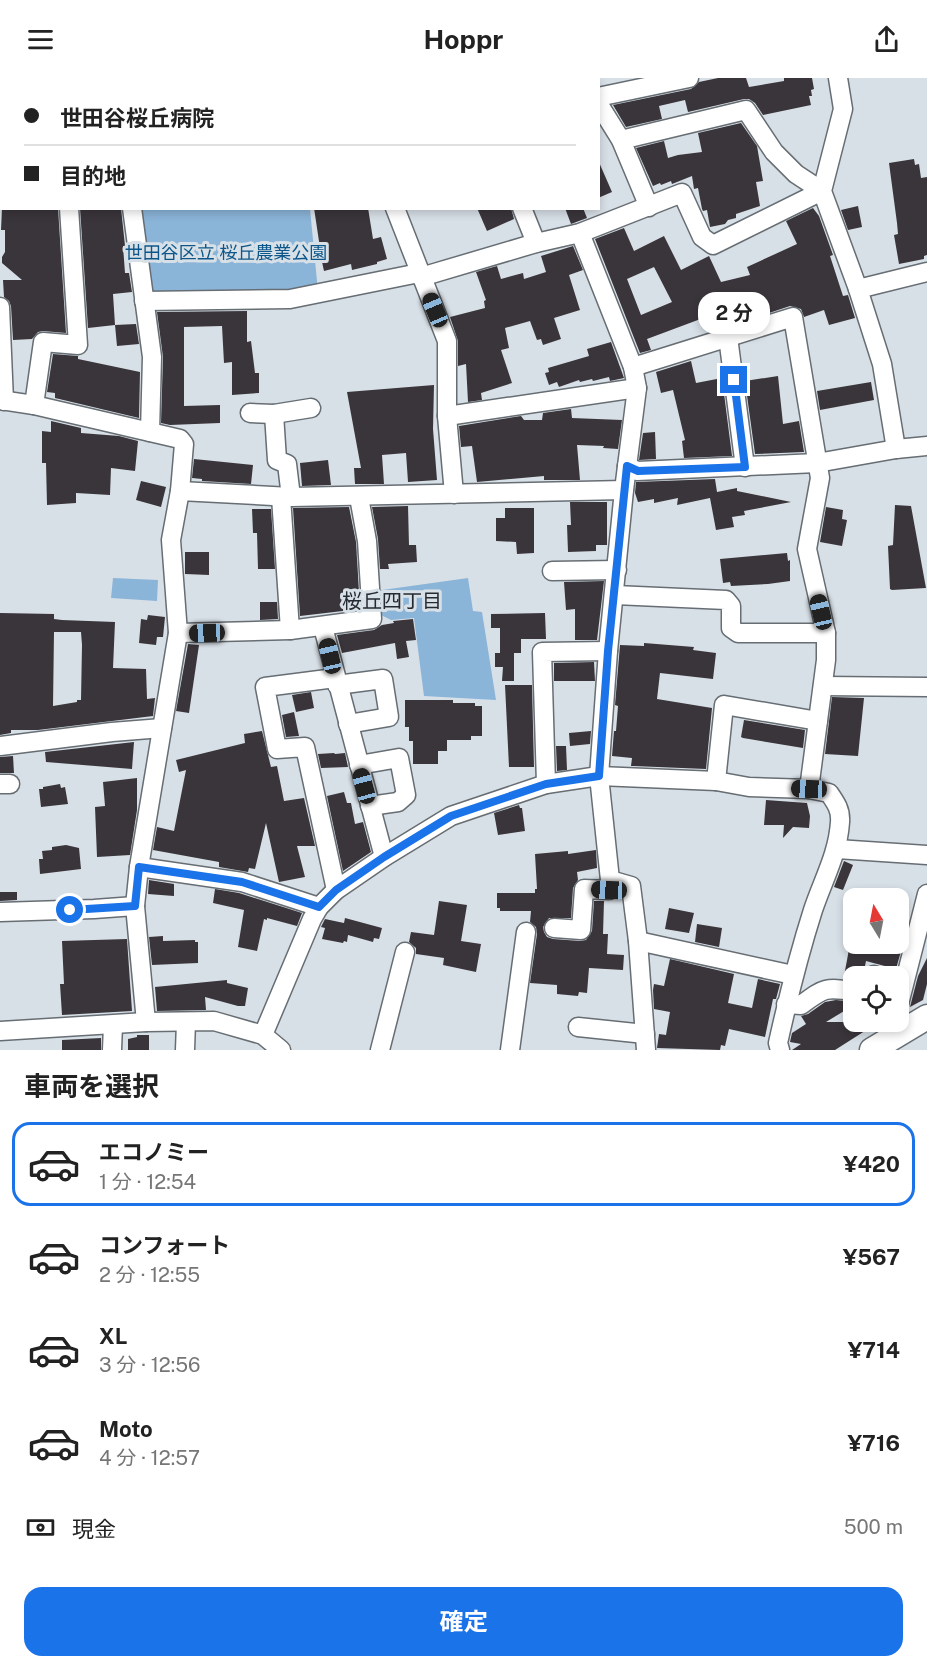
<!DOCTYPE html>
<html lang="ja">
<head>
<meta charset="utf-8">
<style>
	body { margin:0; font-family:"Public Sans","Noto Sans JP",sans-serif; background:#f6f6f6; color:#222; height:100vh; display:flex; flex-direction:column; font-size:22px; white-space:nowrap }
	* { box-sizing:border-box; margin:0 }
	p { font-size:20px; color:#767676 }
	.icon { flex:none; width:33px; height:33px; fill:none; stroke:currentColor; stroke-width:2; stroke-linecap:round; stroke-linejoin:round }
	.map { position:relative; height:972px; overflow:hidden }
	.drawer { display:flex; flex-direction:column; background:#fff; flex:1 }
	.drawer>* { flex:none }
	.guide { position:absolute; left:0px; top:0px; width:600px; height:132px; box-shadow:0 3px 9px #0003; display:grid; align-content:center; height:132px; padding:0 24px; background:#fff }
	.needle { width:39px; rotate:350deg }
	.buttons { position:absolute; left:843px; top:810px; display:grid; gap:12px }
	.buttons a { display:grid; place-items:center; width:66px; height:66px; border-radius:12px; background:#fff; box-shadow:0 3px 9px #0003; font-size:30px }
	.end { position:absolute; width:27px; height:27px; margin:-14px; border:8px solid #1a73e8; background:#fff; box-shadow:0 0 0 3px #fff }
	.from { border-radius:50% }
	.bubble { position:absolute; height:42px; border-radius:18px; background:#fff; box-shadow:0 3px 9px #0003; font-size:20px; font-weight:700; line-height:42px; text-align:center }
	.car { position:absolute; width:18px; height:36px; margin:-18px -9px; border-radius:8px; box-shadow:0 0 4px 2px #0007; background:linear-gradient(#222 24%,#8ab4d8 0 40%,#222 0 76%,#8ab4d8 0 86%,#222 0) }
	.guide b { display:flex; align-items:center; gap:21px; height:57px; font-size:22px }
	.guide b+b { border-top:2px solid #e0e0e0 }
	.guide i { width:15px; height:15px; background:#222 }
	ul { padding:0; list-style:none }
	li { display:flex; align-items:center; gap:18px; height:84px; margin:0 12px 9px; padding:0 12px; border:3px solid transparent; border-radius:18px }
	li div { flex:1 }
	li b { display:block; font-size:22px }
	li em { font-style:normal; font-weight:700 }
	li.current { border-color:#1a73e8 }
	li>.icon { width:54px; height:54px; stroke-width:1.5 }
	h2 { padding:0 24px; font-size:27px; line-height:72px }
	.pay { display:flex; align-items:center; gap:15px; height:66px; padding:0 24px; font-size:22px }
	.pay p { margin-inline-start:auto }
	.primary-button { display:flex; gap:12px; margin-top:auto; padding:12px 24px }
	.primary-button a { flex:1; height:69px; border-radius:18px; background:#1a73e8; color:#fff; font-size:24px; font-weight:700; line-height:69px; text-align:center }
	header { display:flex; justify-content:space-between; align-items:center; height:78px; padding:0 24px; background:#fff; font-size:27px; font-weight:700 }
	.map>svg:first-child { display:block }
	.green { fill:#8bb4d9 }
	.building { fill:#3a353b; fill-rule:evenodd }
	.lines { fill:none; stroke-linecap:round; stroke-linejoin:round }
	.minor-casing { stroke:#666d73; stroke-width:21 }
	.major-casing { stroke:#666d73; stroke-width:27 }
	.minor { stroke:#fff; stroke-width:18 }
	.major { stroke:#fff; stroke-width:24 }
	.route { stroke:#1a73e8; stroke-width:8 }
	.labels { text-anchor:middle; stroke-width:6; stroke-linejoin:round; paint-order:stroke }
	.park-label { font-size:18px; fill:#0c5689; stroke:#d8e0e7 }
	.neighbourhood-label { font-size:20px; fill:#242a30; stroke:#d8e0e7 }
</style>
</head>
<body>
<header><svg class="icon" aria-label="menu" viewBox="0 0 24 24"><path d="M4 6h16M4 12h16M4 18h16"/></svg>Hoppr<svg class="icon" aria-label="share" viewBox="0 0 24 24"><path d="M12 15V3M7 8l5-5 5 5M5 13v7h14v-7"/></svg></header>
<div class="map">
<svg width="927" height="972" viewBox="0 0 927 972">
	<rect width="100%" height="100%" fill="#d8e0e7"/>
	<!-- green -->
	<g class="green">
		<polygon points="150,130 310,131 318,213 147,220 135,132"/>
		<polygon points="113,500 158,502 157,523 111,520"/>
		<polygon points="468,500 473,533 482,534 496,622 424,618 414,540 391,542 377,535 375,513"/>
	</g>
	<!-- building -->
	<g class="building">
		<polygon points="718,0 746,0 749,9 784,3 784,0 812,0 814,11 811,12 812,18 809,18 811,27 763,37 755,25 749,21 744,21 688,34 685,22 659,28 662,41 626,49 613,27 691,11 699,4"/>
		<polygon points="741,45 757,68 763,103 756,104 760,128 736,136 736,140 728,142 725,146 710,149 707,132 703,133 702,131 698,110 694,111 692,98 672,106 671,103 661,107 660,105 653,108 636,70 664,63 668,80 678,77 702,74 698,55"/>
		<polygon points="914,81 915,87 919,86 921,100 927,99 927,177 924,178 924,181 899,186 894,157 898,156 897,145 889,85"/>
		<polygon points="598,82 612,114 598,120"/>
		<polygon points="858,128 862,149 848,152 841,132"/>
		<polygon points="2,130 58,130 66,255 43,253 38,254 32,261 13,262 11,228 9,223 4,219 3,202 22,202 2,185 2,179 5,174 5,152 1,152"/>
		<polygon points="80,130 100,130 100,132 121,130 125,168 123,168 125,195 129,195 132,214 113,216 115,247 88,250"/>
		<polygon points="314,130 368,130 373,161 381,159 387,181 377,184 377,186 352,192 351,186 324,193 319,170 320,170"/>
		<polygon points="477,130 511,130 514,141 487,153"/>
		<polygon points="565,130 583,130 587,140 571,146"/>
		<path d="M813,130l6,8 14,39 -3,1 13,40 5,-1 7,23 -26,7 -5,-15 -20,7 -3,-8 -11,-3 -27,9 -2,-8 -21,6 -2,-8 -91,34 4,11 -11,3 -45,-114 29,-11 10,23 30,-15 17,34 28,-14 12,26 29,-7 -3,-8 50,-23 -11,-23zM654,189l18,35 -31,13 -14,-36z"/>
		<polygon points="573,168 583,192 569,197 580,232 554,240 561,261 543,267 541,261 537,262 530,243 505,250 509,270 501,272 512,305 481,315 482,322 468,324 466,286 458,288 458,263 450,239 485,230 484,223 486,222 476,194 497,188 501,201 523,195 524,201 546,194 541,178"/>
		<polygon points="247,233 247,264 251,263 255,295 259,295 259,315 232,317 232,284 224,285 222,248 184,249 184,328 220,327 220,345 170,347 161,345 163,279 157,234"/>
		<polygon points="136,246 139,266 117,268 115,247"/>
		<polygon points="611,264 624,300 610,303 609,299 593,303 592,301 580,304 579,302 559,309 557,304 549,307 545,295 549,294 548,290 589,278 587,271"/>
		<polygon points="53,276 78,278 78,281 140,294 139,340 55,320 55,315 47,314"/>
		<polygon points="691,283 696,305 722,300 732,378 684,380 682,363 685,362 673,312 661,315 656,294"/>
		<polygon points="778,298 783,346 799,343 804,374 755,376 745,303"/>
		<polygon points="871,304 874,322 820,332 817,313"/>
		<polygon points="434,307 433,351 437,402 408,404 406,375 382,377 384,406 355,406 354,390 361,390 347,314"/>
		<polygon points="571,331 572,340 622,342 618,371 603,370 604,368 577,367 580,402 544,402 544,398 477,404 472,368 461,369 459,348 521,338 524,342 542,342 543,335"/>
		<polygon points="51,343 81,350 81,355 119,358 138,363 135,393 111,390 110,417 76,415 76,425 47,427 46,385 42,385 42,353 51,354"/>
		<polygon points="655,354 656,381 639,382 643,355"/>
		<polygon points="194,381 253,387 251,406 202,403 202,401 192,400"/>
		<polygon points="328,382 331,407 302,408 300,385"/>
		<polygon points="715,401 717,414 737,410 737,413 791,424 744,433 745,437 732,439 734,449 716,452 710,420 677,427 678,420 654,425 654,421 638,424 635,415 636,404"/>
		<polygon points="141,403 166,409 161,429 136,422"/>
		<polygon points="570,424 607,424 607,467 596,467 596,473 568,474 567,447 571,447"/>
		<polygon points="895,427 911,428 926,510 892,512 890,511 888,468 893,467"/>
		<polygon points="408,428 409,467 416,467 417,484 388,486 389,491 380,491 378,461 372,429"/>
		<polygon points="349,429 356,464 360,531 300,538 293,430"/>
		<polygon points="826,429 843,432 842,441 847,442 842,468 820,464"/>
		<polygon points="505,430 534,430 534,475 517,476 516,464 496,463 496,440 505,440"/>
		<polygon points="252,431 271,431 275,491 258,491 257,455 253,455"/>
		<polygon points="185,474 209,474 209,497 185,496"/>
		<polygon points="787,475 788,483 790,482 790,503 768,506 731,508 730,504 723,505 720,481"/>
		<polygon points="604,503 597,562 575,562 575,531 566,532 564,504"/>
		<polygon points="260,524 277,524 278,541 260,542"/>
		<path d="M0,535l54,1v5l8,1 53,2 -2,46 33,1 1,30 8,-1 -2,18 -115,14h-27v3l-11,2zM54,554h27l1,13 -1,55h-4v2l-24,4z"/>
		<polygon points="545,535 546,561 521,561 521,575 514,575 514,603 502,603 503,589 495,589 495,575 500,575 500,550 491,550 491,536"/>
		<polygon points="148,537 165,539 163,559 157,559 156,567 139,565 141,541 147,542"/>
		<polygon points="413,541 416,562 406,563 409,579 397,581 395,565 342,575 337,557 374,552 382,547 394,545 393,543"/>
		<polygon points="644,565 694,569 693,572 716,575 713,601 660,595 657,621 712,630 706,691 633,688 631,688 632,680 612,678 614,653 616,653 618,628 615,627 620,567 644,568"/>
		<polygon points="188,566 199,567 189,635 176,633"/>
		<polygon points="594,584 595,603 554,603 554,585"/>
		<polygon points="505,607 532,607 534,689 509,689"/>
		<polygon points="311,614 314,630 296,634 292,617"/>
		<polygon points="832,619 864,620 858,678 825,676"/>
		<polygon points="405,622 453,622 453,625 475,625 475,628 482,628 482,658 471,658 471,662 447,662 447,673 438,673 438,686 413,686 413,663 409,663 409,649 405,649"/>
		<polygon points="294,634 299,658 286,659 282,637"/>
		<polygon points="744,642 805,652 803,670 743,660 741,659"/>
		<polygon points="262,653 271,689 277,688 284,723 304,720 315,768 297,768 305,799 279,804 266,745 255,791 249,790 248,794 219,789 219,784 153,772 157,749 174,753 186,692 179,694 176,682 245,665 244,656"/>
		<polygon points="591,653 590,666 570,668 569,655"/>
		<polygon points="134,664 132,691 46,684 45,674"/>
		<polygon points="556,668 566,668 567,692 557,693"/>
		<polygon points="334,675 335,676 345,675 348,689 321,690 318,676"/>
		<polygon points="13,678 14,695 0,695 0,679"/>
		<polygon points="137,700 137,732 130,777 97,779 95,729 105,728 103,704"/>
		<polygon points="60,706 61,710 65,709 68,726 41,729 39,711 43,711 43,709"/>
		<polygon points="344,714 347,725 351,725 355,746 363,744 371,774 343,793 327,718"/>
		<polygon points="766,722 807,725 810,738 809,750 793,749 783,760 784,747 764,747"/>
		<polygon points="519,727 520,730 522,730 525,753 498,757 494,735"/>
		<polygon points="66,767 79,770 81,791 40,796 39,781 43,781 42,773 52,772 52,769"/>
		<polygon points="596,772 597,790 577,794 578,802 573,810 571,840 549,840 543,849 544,854 547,859 553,861 580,863 586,862 592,853 594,823 604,823 603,856 608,856 607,876 624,877 623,892 589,890 587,915 579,914 578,918 557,916 557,907 530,905 537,856 536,849 530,844 531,833 500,833 500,830 497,830 497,815 535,815 535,811 537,811 535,776 568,773 568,776"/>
		<polygon points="844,783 853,787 843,812 834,809"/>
		<polygon points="149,802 174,806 174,818 148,816"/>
		<polygon points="215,811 239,815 302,835 297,848 267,840 267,842 264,841 257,873 238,869 244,832 213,825"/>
		<polygon points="0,814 17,814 17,822 0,823"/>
		<polygon points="439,823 467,827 461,863 481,866 476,894 443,887 444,880 416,876 416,870 409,864 411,854 434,857"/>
		<polygon points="669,830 694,835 689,855 665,851"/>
		<polygon points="345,840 382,850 379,861 374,860 373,864 348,857 347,864 344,863 343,865 322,861 325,850 321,849 325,841 344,845"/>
		<polygon points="697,846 722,850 719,869 695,864"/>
		<polygon points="163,858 163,863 195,862 195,864 198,864 198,885 152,887 149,859"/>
		<polygon points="127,861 132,933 62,937 60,906 64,906 62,863"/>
		<polygon points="850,866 903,866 896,891 866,883 863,898 844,898"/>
		<polygon points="927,880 927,906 923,922 910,929 918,898"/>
		<polygon points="670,881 734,896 728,925 752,930 758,901 780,906 776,921 773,921 765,959 729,951 725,968 721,967 720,972 657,970 659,956 666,957 670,934 654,931 653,912 654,906 664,908"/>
		<polygon points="227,902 227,905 248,910 245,928 238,928 205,919 206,932 157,933 155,909"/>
		<polygon points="836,922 854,924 854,927 826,944 879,944 835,972 792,972 801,966 790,964 792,955 806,946 801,938 808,936 825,924"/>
		<polygon points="137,957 149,957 149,972 128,972 128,961 137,959"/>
		<polygon points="101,960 101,972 62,972 62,962"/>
	</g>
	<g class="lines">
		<defs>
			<g id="minor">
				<polyline points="54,0 54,2"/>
				<polyline points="145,0 146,2"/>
				<polyline points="466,0 467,2"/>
				<polyline points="583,0 584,2"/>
				<polyline points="838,0 843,31 822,113 858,211 882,286 896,371"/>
				<polyline points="406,2 409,0"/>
				<polyline points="598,19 689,0"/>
				<polyline points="598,25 621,62 649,129"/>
				<polyline points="0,45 2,45"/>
				<polyline points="621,62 746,32 774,74 796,96 822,113"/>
				<polyline points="132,130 152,279 150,354"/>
				<polyline points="395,130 447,263 447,338 454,416"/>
				<polyline points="522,130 536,165"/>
				<polyline points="580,155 633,289 637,310 624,412 608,573 599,698 610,802 631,808 638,863 646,972"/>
				<polyline points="421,199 536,165 580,155 682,115 702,159 713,167 822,113"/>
				<polyline points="858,211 927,194"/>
				<polyline points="144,223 290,221 419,195"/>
				<polyline points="0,229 4,323"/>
				<polyline points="728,259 745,389"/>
				<polyline points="633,289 793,239 820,400 807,471 826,555 826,582 809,711"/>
				<polyline points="0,322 34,327 180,361 184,366 180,413 171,462 178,555 139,789 135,828 146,944"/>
				<polyline points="34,327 43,264 78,267 69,130"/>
				<polyline points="250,335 274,336 311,330"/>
				<polyline points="274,336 277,382 287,386 291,419"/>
				<polyline points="447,338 637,310"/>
				<polyline points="627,388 637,393 817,385 896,371 927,368"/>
				<polyline points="180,413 291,419 624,412"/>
				<polyline points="281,419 290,552"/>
				<polyline points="552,493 617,492"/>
				<polyline points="615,517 726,522 731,528 731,550 738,555 826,555"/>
				<polyline points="323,549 384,779"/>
				<polyline points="178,555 290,552 372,541 367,463 359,419"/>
				<polyline points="335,600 265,609 277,671 305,669 336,812"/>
				<polyline points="337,607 383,601 389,639 348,646"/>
				<polyline points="823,608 927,609"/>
				<polyline points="0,668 112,654 162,650"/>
				<polyline points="359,687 399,680 406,717 398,724 370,728"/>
				<polyline points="716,703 724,627 818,643"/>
				<polyline points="0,706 10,706"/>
				<polyline points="546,706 542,574 608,573"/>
				<polyline points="837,771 927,777"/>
				<polyline points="139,789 242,804 319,829"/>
				<polyline points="0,834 94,831 135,828"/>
				<polyline points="554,850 581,852 584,811 609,812 610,802"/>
				<polyline points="638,863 793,897"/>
				<polyline points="874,898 874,897"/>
				<path d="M786,926l15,1c23,-17 23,-18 53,-14"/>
				<polyline points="898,930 927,816"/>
				<polyline points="578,949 645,956"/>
				<polyline points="0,953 146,944 214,943 263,957 281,972"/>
				<path d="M263,957l49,-116 7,-12 17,-17 48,-33 67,-41 95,-32 53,-8 117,5 33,6 60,2 20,4c7,10 12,17 11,29 -2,32 -17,58 -27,88 -14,44 -25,88 -35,133l2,7"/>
				<polyline points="112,972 113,947"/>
				<polyline points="185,972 186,944"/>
				<polyline points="380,972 405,874"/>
				<polyline points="510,972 526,854"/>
			</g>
			<polyline id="major" points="872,972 927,939"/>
		</defs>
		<!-- minor casing -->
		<use href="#minor" class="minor-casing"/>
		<!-- major casing -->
		<use href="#major" class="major-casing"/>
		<!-- minor -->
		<use href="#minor" class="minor"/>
		<!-- major -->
		<use href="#major" class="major"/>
	</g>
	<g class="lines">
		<!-- route -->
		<polyline class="route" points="70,832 135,828 139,789 242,804 319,829 336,812 384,779 451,738 546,706 599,698 608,573 627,388 638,393 745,389 734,302"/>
	</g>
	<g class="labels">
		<!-- park labels -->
		<g class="park-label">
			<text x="226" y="181">世田谷区立 桜丘農業公園</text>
		</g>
		<!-- neighbourhood labels -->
		<g class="neighbourhood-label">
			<text x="392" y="530">桜丘四丁目</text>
		</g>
	</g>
</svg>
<div class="buttons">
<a><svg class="needle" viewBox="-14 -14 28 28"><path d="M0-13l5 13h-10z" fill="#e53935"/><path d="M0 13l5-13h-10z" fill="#767676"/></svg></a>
<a><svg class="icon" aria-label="locate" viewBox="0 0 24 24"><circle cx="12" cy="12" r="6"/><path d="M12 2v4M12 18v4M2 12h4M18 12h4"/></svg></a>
</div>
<i class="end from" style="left:70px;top:832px"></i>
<i class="end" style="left:734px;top:302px"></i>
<div class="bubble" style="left:698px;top:214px;width:72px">2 分</div>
<i class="car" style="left:435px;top:232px;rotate:337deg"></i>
<i class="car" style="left:821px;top:534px;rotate:347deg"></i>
<i class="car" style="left:207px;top:555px;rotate:268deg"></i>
<i class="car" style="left:330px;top:578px;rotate:347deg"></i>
<i class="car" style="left:364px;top:708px;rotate:345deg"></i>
<i class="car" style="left:809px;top:711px;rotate:272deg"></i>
<i class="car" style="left:609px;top:812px;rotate:272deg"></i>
<div class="guide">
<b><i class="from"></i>世田谷桜丘病院</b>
<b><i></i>目的地</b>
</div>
</div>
<section class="drawer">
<h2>車両を選択</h2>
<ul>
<li class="current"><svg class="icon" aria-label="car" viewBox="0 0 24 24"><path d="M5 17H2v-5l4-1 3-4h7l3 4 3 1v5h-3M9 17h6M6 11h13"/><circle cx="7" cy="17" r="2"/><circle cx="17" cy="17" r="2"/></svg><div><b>エコノミー</b><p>1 分 · 12:54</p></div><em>¥420</em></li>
<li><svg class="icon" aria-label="car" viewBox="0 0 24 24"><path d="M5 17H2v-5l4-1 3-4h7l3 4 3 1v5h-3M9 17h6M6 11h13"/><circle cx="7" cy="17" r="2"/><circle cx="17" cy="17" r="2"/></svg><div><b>コンフォート</b><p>2 分 · 12:55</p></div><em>¥567</em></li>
<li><svg class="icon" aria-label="car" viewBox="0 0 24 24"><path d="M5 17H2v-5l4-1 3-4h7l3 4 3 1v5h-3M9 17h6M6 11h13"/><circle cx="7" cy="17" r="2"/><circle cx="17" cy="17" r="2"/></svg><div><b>XL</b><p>3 分 · 12:56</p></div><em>¥714</em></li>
<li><svg class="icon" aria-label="car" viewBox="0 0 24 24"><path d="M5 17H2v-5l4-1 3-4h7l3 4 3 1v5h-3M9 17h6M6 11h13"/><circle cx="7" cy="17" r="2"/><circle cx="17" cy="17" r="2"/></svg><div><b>Moto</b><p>4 分 · 12:57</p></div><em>¥716</em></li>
</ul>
<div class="pay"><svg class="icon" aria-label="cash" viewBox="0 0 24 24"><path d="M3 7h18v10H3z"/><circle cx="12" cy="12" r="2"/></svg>現金<p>500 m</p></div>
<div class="primary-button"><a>確定</a></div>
</section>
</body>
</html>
